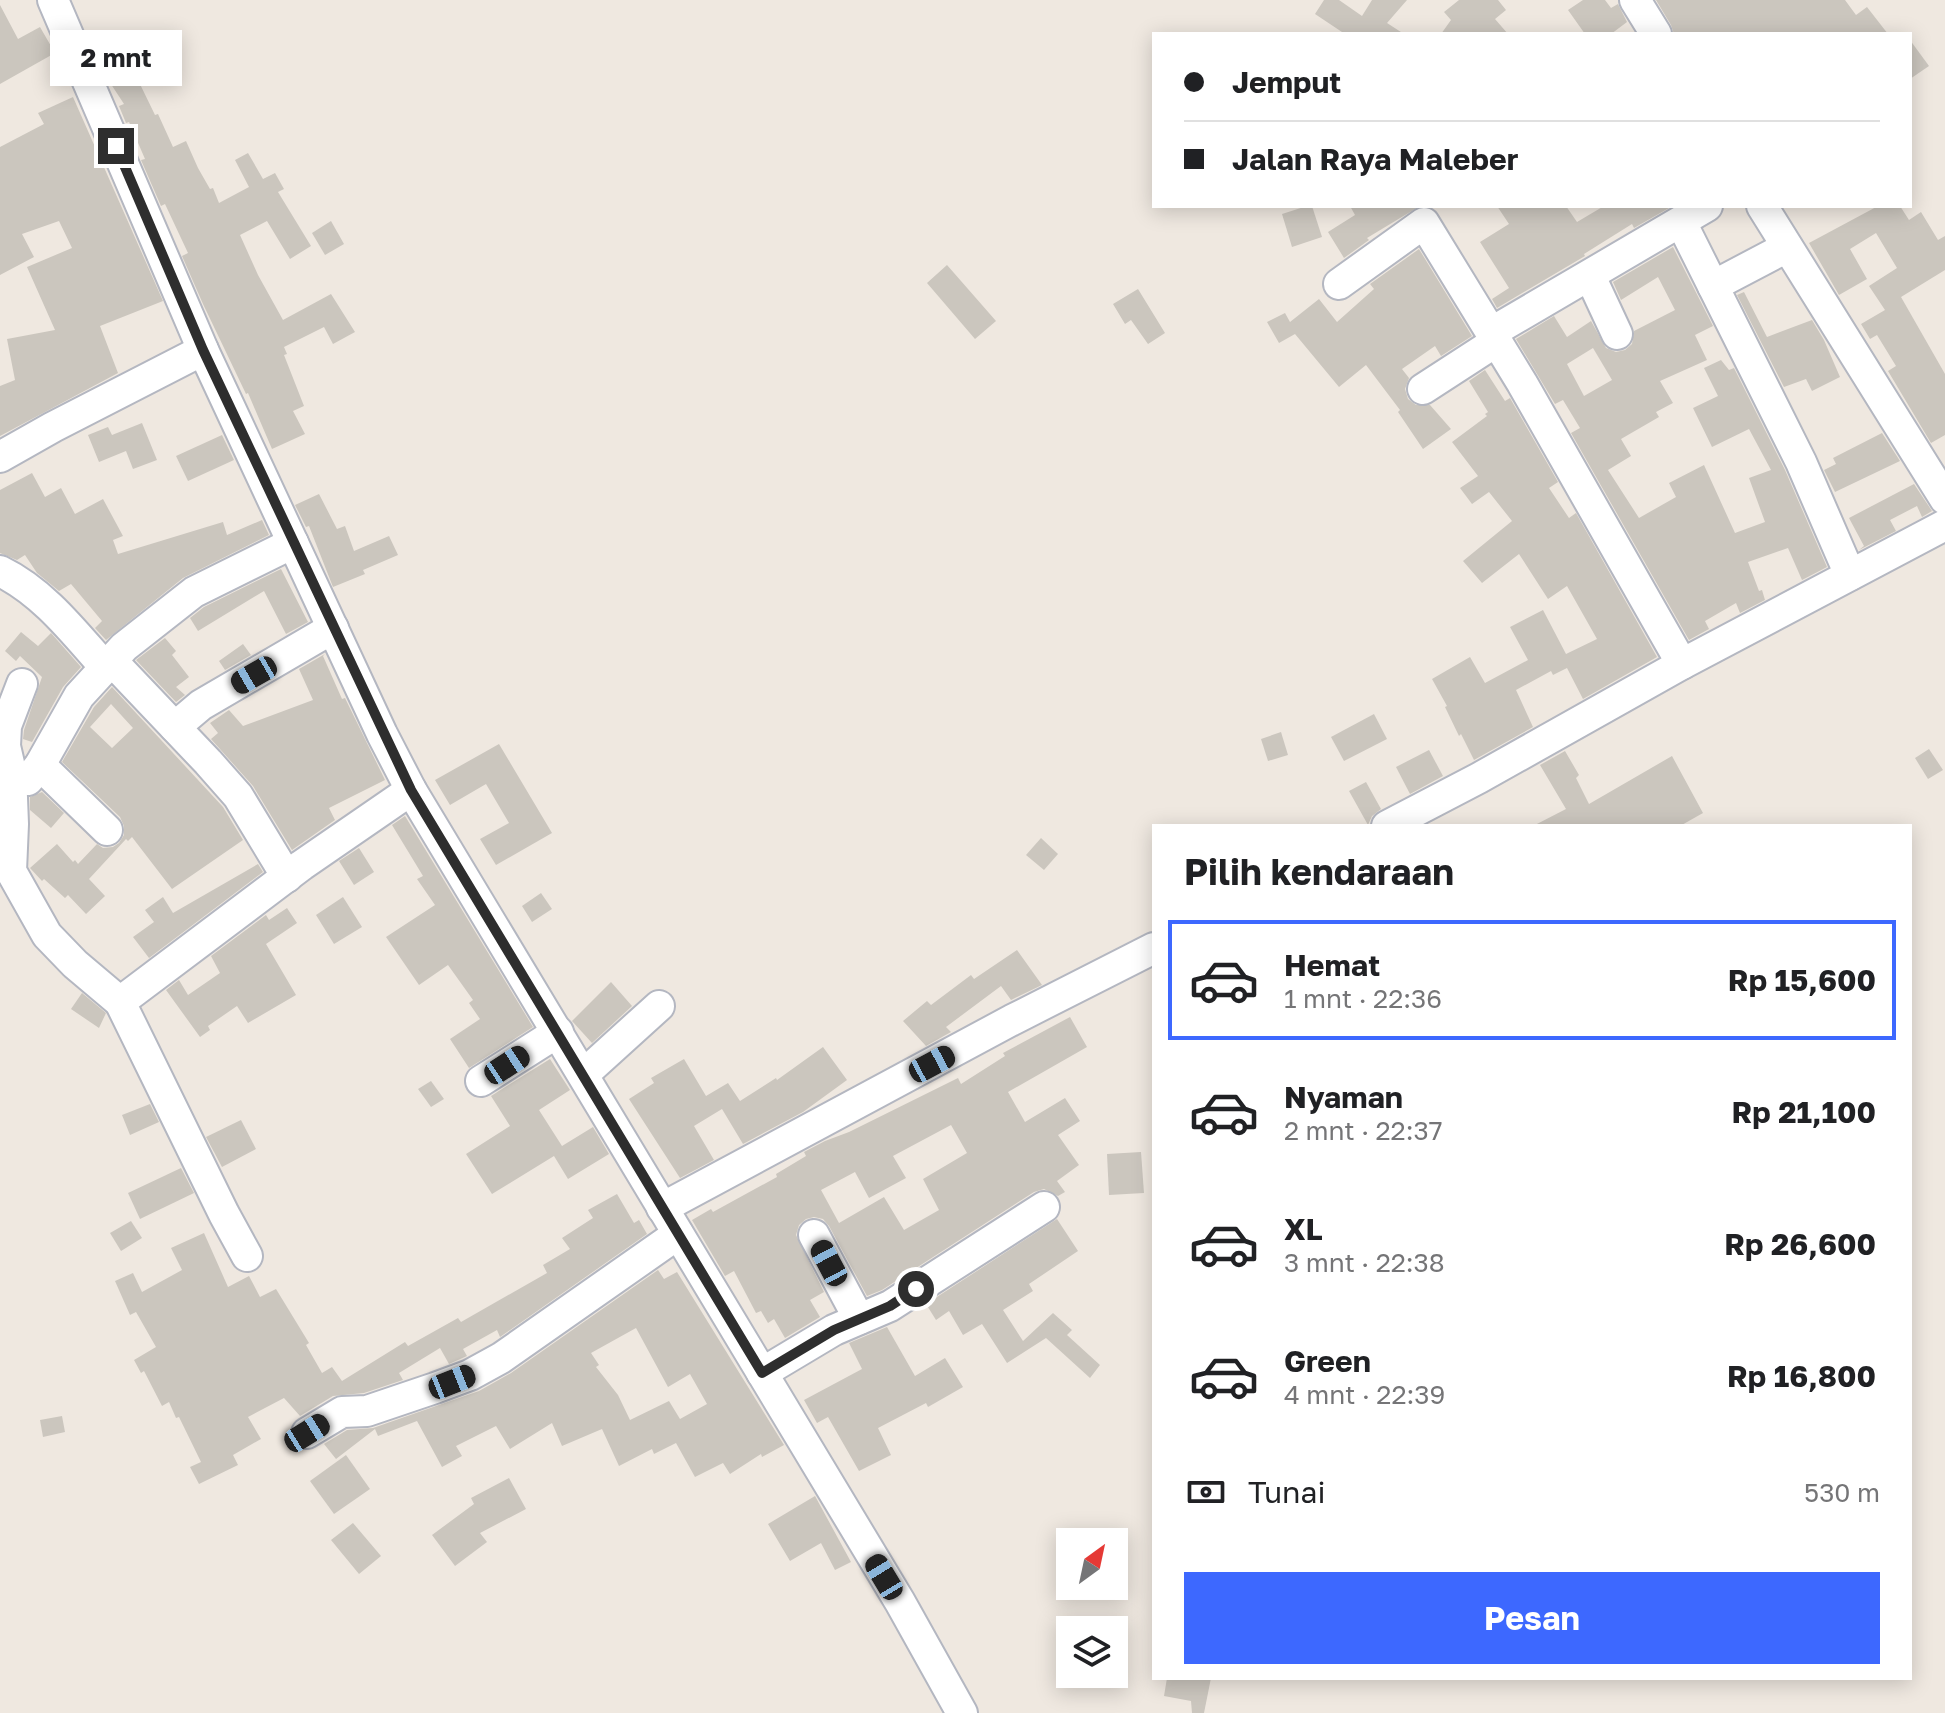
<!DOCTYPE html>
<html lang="id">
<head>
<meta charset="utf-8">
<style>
	body { margin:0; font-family:"Golos Text",sans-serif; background:#f2f2f2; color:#202124; height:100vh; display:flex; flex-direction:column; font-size:30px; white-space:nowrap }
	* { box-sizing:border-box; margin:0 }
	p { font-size:26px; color:#757577 }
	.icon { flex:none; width:44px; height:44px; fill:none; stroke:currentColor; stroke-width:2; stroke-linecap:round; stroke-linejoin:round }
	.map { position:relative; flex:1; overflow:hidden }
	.drawer { position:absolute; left:1152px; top:824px; width:760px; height:856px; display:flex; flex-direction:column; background:#fff; border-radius:0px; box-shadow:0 4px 20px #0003 }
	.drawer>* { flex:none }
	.banner { position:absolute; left:1152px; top:32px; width:760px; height:176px; border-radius:0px; box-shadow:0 4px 20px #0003; display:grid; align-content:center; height:176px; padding:0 32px; background:#fff }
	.needle { width:52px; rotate:33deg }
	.controls { position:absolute; left:1056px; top:1528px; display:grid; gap:16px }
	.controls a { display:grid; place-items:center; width:72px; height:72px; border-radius:0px; background:#fff; box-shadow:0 4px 20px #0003; font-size:40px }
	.end { position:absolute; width:36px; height:36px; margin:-18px; border:10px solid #2e2e2e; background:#fff; box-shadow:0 0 0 4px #fff }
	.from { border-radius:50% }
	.bubble { position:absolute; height:56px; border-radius:0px; background:#fff; box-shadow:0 4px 20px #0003; font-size:26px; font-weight:700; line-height:56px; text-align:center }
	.car { position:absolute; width:24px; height:48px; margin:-24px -12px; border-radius:10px; box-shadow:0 0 6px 2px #0007; background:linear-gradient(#222 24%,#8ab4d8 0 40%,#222 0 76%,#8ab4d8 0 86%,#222 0) }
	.banner b { display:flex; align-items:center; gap:28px; height:76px; font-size:30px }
	.banner b+b { border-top:2px solid #e0e0e0 }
	.banner i { width:20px; height:20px; background:#202124 }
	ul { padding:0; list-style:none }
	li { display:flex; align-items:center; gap:24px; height:120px; margin:0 16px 12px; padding:0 16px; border:4px solid transparent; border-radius:0px }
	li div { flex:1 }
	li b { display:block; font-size:30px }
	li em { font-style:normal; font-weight:700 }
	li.on { border-color:#3d68ff }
	li>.icon { width:72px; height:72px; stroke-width:1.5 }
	h2 { padding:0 32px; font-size:36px; line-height:96px }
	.pay { display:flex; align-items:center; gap:20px; height:88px; padding:0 32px; font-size:30px }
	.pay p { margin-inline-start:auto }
	.primary-button { display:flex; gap:16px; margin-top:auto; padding:16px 32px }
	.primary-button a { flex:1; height:92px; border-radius:0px; background:#3d68ff; color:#fff; font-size:32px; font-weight:700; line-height:92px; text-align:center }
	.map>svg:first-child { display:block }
	.building { fill:#cbc6be; fill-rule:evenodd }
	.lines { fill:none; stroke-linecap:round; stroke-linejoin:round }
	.minor-casing { stroke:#b4b7c1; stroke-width:34 }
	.minor { stroke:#fff; stroke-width:30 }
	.route { stroke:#2e2e2e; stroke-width:10 }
</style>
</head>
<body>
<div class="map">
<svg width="1945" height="1713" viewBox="0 0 1945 1713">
	<rect width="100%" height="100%" fill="#efe8e0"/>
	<!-- building -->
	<g class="building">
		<polygon points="1324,0 1339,0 1362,16 1372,0 1407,0 1387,23 1404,34 1345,34 1315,14"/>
		<polygon points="1459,0 1498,0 1506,10 1495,19 1508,34 1441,34 1451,20 1444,12"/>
		<polygon points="1583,0 1605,0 1611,8 1618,4 1627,22 1611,34 1585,34 1568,10"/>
		<polygon points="1656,0 1845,0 1856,15 1867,7 1888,34 1674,34 1671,25"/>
		<polygon points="0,5 18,39 40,27 55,53 0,84"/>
		<polygon points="1910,40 1929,66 1910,79"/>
		<polygon points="143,51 155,70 138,80 155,115 158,114 173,147 186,141 198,168 210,189 213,188 219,203 249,187 235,160 248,153 263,179 275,173 284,189 278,192 311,246 290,259 267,221 240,235 258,275 283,320 331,294 355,332 333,344 324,327 284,347 287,354 284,355 304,406 293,411 305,434 272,449 248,393 246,394 203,304 182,256 188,253 165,204 161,206 141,160 145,159 129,122 126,123 119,106 124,104 105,75"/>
		<polygon points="73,97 163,301 100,326 118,373 0,436 0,386 15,380 7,339 55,330 27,267 72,248 59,221 22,234 34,257 0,275 0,147 44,124 38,113"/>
		<polygon points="1307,206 1312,206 1322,237 1292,247 1282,214"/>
		<polygon points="1350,206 1420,206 1367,238 1369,240 1344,258 1328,232 1355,215"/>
		<polygon points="1497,206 1566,206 1577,222 1604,206 1669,208 1634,228 1632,224 1584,254 1585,256 1497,308 1492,299 1509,288 1480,242 1509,224"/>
		<polygon points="1878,206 1900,206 1909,220 1921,212 1938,240 1945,236 1945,270 1901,297 1945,374 1945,435 1931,443 1888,371 1896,366 1877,335 1870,339 1861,324 1885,310 1869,286 1897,268 1876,233 1850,249 1867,279 1839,295 1809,243"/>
		<polygon points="331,221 344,244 325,255 312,233"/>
		<path d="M1673,247l40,79 -18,9 12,25 -47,21 13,22 -17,9 3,5 -38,22 10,17 -23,14 31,48 37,-21 -7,-14 35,-18 31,68 30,-11 -16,-44 22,-8 -22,-41 -37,18 -19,-39 25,-12 -14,-28 17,-8 8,10 5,-2 51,102 42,97 -25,13 -14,-32 -40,14 11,29 3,-1 3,10 -25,13 -4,-10 -31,18 4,8 -20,11 -118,-207 9,-5 -17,-28 -8,4 -39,-65 38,-23 13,21 24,-16 15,27 10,4 9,-2 7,-6 2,-13 41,-21 -17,-33 -37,23 -8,-18zM1593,348l19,32 -28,16 -17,-32z"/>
		<polygon points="1419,249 1472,336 1441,356 1435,346 1402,369 1409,378 1405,389 1408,399 1416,405 1430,405 1451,429 1423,449 1398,412 1400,410 1366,365 1339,387 1295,334 1279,343 1267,322 1285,313 1290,322 1319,299 1337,322 1374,289 1370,284"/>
		<polygon points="947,265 996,321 975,339 927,283"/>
		<polygon points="1138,289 1165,333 1148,344 1131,320 1125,324 1113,304"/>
		<polygon points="1744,292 1767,337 1812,320 1824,340 1840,377 1812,391 1806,379 1784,387 1737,295"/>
		<polygon points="1485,370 1505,401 1510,398 1558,482 1549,488 1569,518 1576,513 1657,657 1583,699 1567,668 1553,675 1551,671 1516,690 1533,727 1474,760 1461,734 1459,736 1445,707 1447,706 1432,679 1470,657 1485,683 1528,660 1510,627 1543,610 1566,654 1597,639 1567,586 1548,599 1519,554 1482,583 1463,561 1512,521 1489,492 1472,504 1460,488 1478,476 1452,442 1487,416 1485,414 1488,412 1469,381"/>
		<polygon points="142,423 157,460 133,469 126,451 99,462 88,435 108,427 112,435"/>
		<polygon points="1882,433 1900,461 1835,492 1824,470 1836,464 1833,458"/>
		<polygon points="222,435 234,460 188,481 176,456"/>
		<polygon points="32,473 45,497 61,488 75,514 103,499 123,536 113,540 118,554 223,522 227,535 262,520 269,535 183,578 106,640 95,628 102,621 71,584 59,591 37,573 25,555 17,560 0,553 0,490"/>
		<polygon points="1914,484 1932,511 1922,517 1917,506 1890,520 1896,531 1859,550 1864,546 1849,518"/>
		<polygon points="319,494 337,529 345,526 354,551 389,536 398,555 363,570 365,574 333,587 309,526 306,527 295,505"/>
		<polygon points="281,569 308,622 286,634 264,591 198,631 190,618 204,607"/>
		<polygon points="21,632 38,646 51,633 81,667 63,687 32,742 23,739 24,730 42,677 20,656 16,661 5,651"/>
		<polygon points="165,638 176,651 172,655 189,677 176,687 185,695 176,702 136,660"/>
		<polygon points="243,644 251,655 225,670 219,661"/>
		<polygon points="325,654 323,656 342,699 345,698 385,780 329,808 335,820 292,850 253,786 211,739 218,733 210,723 229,710 243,726 313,700 299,669"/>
		<path d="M112,687l111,120 20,33 -71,49 -40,-52 -4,4 -2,-2 -37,40 16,17 -19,18 -18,-19 -3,3 -21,-19 -2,2 -12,-13 27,-24 16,18 2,-2 3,4 19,-20 6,4 10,-1 6,-4 5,-8v-9l-4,-9 -58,-55 32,-55zM111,704l22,24 -21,20 -22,-21z"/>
		<polygon points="1374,714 1387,739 1344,761 1331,737"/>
		<polygon points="1281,732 1288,755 1268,761 1261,739"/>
		<polygon points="499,744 552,833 496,865 480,839 509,823 486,784 450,805 435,780"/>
		<polygon points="1929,749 1943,770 1928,779 1915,758"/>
		<polygon points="1429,750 1443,776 1410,794 1396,767"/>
		<polygon points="1565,751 1579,775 1576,778 1589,804 1672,756 1703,813 1680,826 1533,826 1566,809 1540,765"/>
		<polygon points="1366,782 1381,809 1372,816 1368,825 1349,791"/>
		<polygon points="42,792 64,813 51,828 30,810 30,797"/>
		<polygon points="405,816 533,1027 469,1068 450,1039 480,1019 469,1003 473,1000 448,965 419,985 386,937 435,905 417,879 423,876 392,825"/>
		<polygon points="1041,838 1058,854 1044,870 1026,855"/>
		<polygon points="359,848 374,872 354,885 339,861"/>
		<polygon points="258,864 263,872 149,958 133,937 154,922 145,910 163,897 173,913"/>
		<polygon points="541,893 552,909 532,922 522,906"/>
		<polygon points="343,897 362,927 334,944 316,915"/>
		<polygon points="287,908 297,923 266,944 296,995 248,1023 237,1006 208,1026 210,1030 200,1037 166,990 179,980 188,995 220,973 211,956 266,915 269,920"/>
		<polygon points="1017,950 1042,985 1011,1000 1001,986 946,1027 951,1032 926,1046 903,1021 927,1001 931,1005 971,975 974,979"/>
		<polygon points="611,982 632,1006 592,1043 572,1021"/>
		<polygon points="82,993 106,1013 99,1028 71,1009"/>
		<path d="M1070,1017l17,30 -79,45 17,30 40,-24 15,23 -22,14 21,30 -22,16 8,11 -7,4 -14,-7 -10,3 -152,98 -15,6 -38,-70 -6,-7 -9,-2 -8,2 -7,6 -3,10 28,57 -14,8 10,17 -35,21 -11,-19 -6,4 -7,-12 -5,2 -22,-42 -9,5 -33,-56 19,-11 2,3 64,-35 -1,-3 30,-18 -2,-4 21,-11 24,-9 109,-54 3,6 44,-28 -2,-3zM951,1125l16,28 -44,26 16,31 -35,20 -20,-33 -45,26 -18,-33 34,-18 14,26 37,-20 -13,-22z"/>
		<polygon points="823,1047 847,1080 803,1112 743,1144 722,1109 694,1126 714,1160 680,1178 629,1099 654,1083 651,1078 684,1059 706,1096 728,1083 740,1101 776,1078 777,1080"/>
		<polygon points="550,1059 570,1090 539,1110 562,1146 593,1127 609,1154 568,1179 554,1156 492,1194 466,1154 510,1126 491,1096"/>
		<polygon points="431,1081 444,1099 431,1107 418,1089"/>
		<polygon points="150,1104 159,1122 130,1135 122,1115"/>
		<polygon points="241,1120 256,1149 222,1167 206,1137"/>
		<polygon points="1141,1152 1144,1193 1109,1195 1107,1154"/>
		<polygon points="181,1168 194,1193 140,1219 128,1193"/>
		<polygon points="617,1194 634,1223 639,1220 647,1234 500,1337 497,1330 463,1349 467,1356 449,1364 440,1348 399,1373 403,1380 364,1393 333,1396 300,1416 284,1398 248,1417 261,1439 233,1455 238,1465 199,1484 190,1467 201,1462 179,1417 176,1418 169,1402 162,1406 144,1371 141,1373 134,1360 156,1347 136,1312 130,1315 115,1281 133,1273 142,1292 182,1270 171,1248 204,1233 228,1287 249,1276 260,1297 276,1289 309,1343 306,1345 322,1373 332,1367 342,1381 405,1342 408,1346 458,1318 461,1322 547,1273 543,1265 570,1249 562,1238 593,1218 588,1210"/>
		<polygon points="1057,1219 1078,1251 1029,1284 1033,1291 1003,1310 1023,1341 1053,1313 1072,1330 1067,1335 1100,1365 1090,1378 1046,1338 1007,1363 982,1324 963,1335 949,1311 936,1320 926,1304"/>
		<polygon points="131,1221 142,1238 121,1251 110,1233"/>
		<path d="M658,1270l6,9 13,-7 107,173 -22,12 -1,-3 -31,20 -7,-11 -28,14 -19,-34 -22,11 -2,-5 -33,17 -17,-37 -40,17 -10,-23 -42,26 -14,-23 -40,20 6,10 -20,11 -25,-46 -39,15 -3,-7 -39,30 -12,-15 23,-14 26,-2 106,-37 32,-18zM636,1328l32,59 22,-13 17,30 -27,15 -11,-18 -39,19 -12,-25 -22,-28 3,-2 -8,-12z"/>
		<polygon points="887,1327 915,1376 945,1358 963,1387 928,1407 926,1403 878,1428 891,1455 859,1471 828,1417 817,1423 804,1400 862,1369 849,1343"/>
		<polygon points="62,1416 65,1432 43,1437 40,1420"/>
		<polygon points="346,1455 370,1489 334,1514 310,1481"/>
		<polygon points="509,1478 526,1509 480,1533 487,1542 455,1566 432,1535 474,1504 471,1498"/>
		<polygon points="815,1496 851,1562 835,1570 821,1543 790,1561 768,1524"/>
		<polygon points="353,1523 381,1556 359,1574 331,1540"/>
		<polygon points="1167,1678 1211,1678 1204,1713 1192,1713 1191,1701 1164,1696"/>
	</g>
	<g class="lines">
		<defs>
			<g id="minor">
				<polyline points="53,0 203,350 382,734 411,790 900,1602 962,1713"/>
				<polyline points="1635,0 1656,34"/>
				<polyline points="1762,206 1945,499"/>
				<polyline points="1681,222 1801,462 1850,575"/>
				<polyline points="1590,276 1617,334"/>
				<polyline points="1339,284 1424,223 1522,383 1682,664"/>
				<polyline points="1713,286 1787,247"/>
				<polyline points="1492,332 1707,206"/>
				<polyline points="1423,389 1497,341"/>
				<polyline points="0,457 53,427 203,350"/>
				<path d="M0,571c43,21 73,60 104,95"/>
				<polyline points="111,660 208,762 238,796 287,877"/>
				<polyline points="22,684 6,726 5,746 11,772 13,824 11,871 47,935 75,964 120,1002"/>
				<polyline points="175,727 201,705 333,628"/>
				<polyline points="40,765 79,696 124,647 194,592 293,543"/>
				<polyline points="28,780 40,765 107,830"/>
				<polyline points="1387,826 1479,778 1682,664 1945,525"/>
				<polyline points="584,1074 659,1006"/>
				<polyline points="481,1081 558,1032"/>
				<polyline points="662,1208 1012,1020 1154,948"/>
				<polyline points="814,1235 859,1319"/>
				<polyline points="247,1256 224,1214 120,1002 302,865 411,790"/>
				<polyline points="762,1373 834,1330 890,1306 1044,1207"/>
				<polyline points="307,1433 342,1412 367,1411 435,1388 470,1375 501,1358 678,1234"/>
			</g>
		</defs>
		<!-- minor casing -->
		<use href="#minor" class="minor-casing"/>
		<!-- minor -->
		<use href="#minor" class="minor"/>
	</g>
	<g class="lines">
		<!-- route -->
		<polyline class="route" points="116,146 203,350 411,790 762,1373 834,1330 890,1306 916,1289"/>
	</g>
</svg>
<div class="controls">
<a><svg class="needle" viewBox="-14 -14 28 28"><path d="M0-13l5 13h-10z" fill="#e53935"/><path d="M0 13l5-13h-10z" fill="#757577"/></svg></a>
<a><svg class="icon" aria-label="layers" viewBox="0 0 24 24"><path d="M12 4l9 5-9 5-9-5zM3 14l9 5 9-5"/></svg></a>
</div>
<i class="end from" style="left:916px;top:1289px"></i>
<i class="end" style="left:116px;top:146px"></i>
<div class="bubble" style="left:50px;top:30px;width:132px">2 mnt</div>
<i class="car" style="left:254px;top:675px;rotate:240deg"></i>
<i class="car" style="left:932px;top:1064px;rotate:62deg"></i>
<i class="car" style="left:507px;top:1065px;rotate:57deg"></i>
<i class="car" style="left:829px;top:1263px;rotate:332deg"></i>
<i class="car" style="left:452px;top:1382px;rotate:68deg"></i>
<i class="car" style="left:307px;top:1433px;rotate:58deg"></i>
<i class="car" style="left:884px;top:1577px;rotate:329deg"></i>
<div class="banner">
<b><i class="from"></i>Jemput</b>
<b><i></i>Jalan Raya Maleber</b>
</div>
<section class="drawer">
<h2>Pilih kendaraan</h2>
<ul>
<li class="on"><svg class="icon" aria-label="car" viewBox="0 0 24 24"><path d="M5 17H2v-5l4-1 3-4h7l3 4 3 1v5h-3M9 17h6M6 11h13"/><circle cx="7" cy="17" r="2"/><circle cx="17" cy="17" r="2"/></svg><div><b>Hemat</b><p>1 mnt · 22:36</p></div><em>Rp 15,600</em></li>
<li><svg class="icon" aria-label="car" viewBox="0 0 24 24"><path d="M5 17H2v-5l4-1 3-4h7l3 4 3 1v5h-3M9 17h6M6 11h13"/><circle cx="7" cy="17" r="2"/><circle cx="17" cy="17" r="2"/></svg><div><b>Nyaman</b><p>2 mnt · 22:37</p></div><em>Rp 21,100</em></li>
<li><svg class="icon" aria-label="car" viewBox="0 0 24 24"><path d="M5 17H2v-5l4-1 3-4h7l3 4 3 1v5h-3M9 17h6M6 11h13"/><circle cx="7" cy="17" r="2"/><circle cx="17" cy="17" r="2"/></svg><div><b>XL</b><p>3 mnt · 22:38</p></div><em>Rp 26,600</em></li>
<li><svg class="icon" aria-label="car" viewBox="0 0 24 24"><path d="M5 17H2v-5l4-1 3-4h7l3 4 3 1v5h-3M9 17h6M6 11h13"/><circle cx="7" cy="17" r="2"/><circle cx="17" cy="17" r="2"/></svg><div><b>Green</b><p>4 mnt · 22:39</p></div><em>Rp 16,800</em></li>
</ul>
<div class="pay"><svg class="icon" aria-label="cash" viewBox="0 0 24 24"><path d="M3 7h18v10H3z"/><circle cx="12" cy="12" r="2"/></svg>Tunai<p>530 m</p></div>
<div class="primary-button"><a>Pesan</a></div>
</section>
</div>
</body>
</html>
